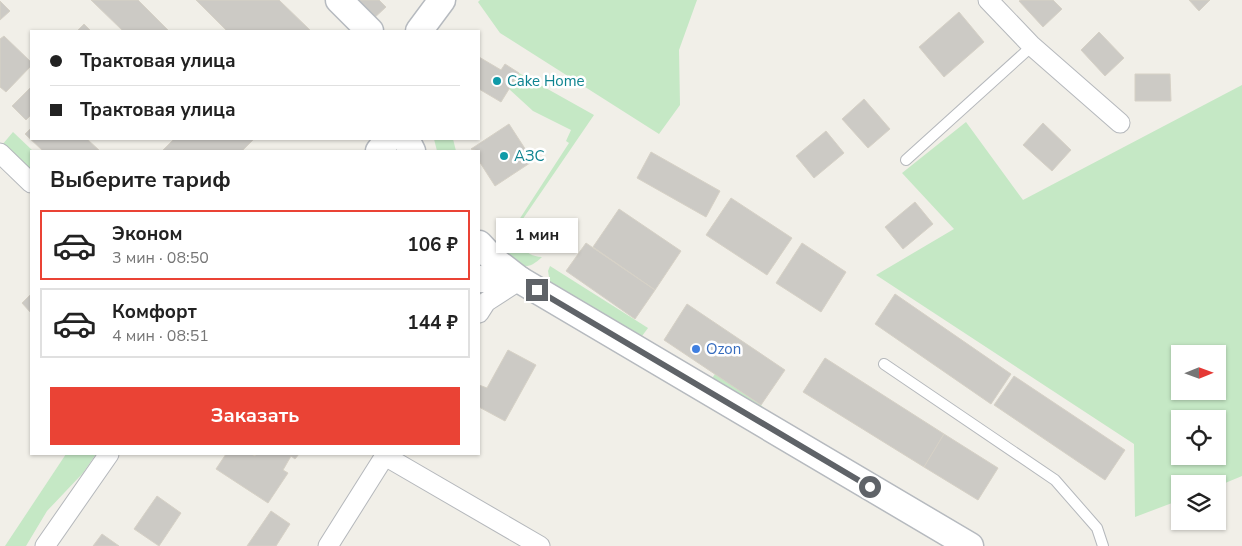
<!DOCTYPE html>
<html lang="ru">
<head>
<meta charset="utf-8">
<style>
	body { margin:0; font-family:"Nunito Sans",sans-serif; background:#f6f6f6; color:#222; height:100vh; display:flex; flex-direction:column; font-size:19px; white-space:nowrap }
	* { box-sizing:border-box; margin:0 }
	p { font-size:16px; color:#767676 }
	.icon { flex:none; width:28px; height:28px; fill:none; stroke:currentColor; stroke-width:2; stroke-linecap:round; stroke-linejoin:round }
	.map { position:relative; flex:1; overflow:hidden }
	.drawer { position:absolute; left:30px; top:150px; width:450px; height:305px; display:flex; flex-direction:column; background:#fff; border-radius:0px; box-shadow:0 1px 4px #0004 }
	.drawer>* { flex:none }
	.hud { position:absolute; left:30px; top:30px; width:450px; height:110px; border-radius:0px; box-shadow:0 1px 4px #0004; display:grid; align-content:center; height:110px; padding:0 20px; background:#fff }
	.needle { width:32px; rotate:89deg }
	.tools { position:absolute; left:1171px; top:345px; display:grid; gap:10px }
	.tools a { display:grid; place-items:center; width:55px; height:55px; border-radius:0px; background:#fff; box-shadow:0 1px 4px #0004; font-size:25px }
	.end { position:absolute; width:22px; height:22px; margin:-11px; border:6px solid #5f6368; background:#fff; box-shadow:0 0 0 2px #fff }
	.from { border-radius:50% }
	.bubble { position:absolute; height:35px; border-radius:0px; background:#fff; box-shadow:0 1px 4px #0004; font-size:16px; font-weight:700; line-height:35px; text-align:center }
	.hud b { display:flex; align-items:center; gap:18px; height:48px; font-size:19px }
	.hud b+b { border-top:1px solid #e0e0e0 }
	.hud i { width:12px; height:12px; background:#222 }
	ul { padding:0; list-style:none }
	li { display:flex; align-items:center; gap:15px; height:70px; margin:0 10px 8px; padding:0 10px; border:2px solid #e0e0e0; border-radius:0px }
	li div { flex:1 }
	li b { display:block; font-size:19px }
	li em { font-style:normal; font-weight:700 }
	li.active { border-color:#ea4335 }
	li>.icon { width:45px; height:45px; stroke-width:1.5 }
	h2 { padding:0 20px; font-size:22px; line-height:60px }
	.action { display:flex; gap:10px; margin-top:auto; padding:10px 20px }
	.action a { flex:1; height:58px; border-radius:0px; background:#ea4335; color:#fff; font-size:20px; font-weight:700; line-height:58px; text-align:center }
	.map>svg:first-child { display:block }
	.green { fill:#c5e8c5; fill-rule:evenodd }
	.building { fill:#cccac5; stroke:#d6d1c6 }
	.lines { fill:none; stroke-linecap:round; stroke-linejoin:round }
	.lane-casing { stroke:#b5b8bc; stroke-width:12 }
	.street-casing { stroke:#b5b8bc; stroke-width:21 }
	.secondary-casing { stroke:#b6babf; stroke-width:29 }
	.lane { stroke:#fff; stroke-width:10 }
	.street { stroke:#fff; stroke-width:19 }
	.secondary { stroke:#fff; stroke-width:26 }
	.route { stroke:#5f6368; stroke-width:6 }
	.culture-dot { fill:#0f9aa8; stroke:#fff; stroke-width:2 }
	.shop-dot { fill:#3f7fe0; stroke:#fff; stroke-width:2 }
	.labels { text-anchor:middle; stroke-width:5; stroke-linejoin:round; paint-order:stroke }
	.culture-label { font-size:15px; fill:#0d838f; stroke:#fff; text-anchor:start }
	.shop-label { font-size:15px; fill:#366cbe; stroke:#fff; text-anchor:start }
</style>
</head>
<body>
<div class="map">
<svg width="1242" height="546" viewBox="0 0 1242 546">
	<rect width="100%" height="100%" fill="#f1efe8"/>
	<!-- green -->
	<g class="green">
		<polygon points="480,0 697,0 679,50 680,105 659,134 500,33 478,2"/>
		<path d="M519,73l75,42 -78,114c1,16 9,27 26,28 -18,18 -29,7 -42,-8l69,-106 -3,-2 5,-11 -38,-19 -24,-22z"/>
		<path d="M1242,85v391l-24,10v-2h-38v16l-45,17 -1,-73 -258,-169 78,-46 -52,-56 64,-51 57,78zM1180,354h38v37h-38zM1180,419h38v37h-38z"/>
		<polygon points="13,132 33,151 31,173 2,145"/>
		<polygon points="434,139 453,139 456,151 437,151"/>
		<polygon points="550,266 648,328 636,344 551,288 548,271"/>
		<polygon points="715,374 761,405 768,413 706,387"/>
		<polygon points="66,454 96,454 83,473 47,511 26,546 5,546"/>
	</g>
	<!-- building -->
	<g class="building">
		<polygon points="91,0 138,0 169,31 123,31"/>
		<polygon points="196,0 279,0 311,31 227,31"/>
		<polygon points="354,0 379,0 386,7 372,20"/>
		<polygon points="1021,0 1053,0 1062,9 1043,27 1019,1"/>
		<polygon points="1189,0 1210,0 1199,11"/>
		<polygon points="0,1 10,11 0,20"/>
		<polygon points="959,12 984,42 944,77 919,47"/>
		<polygon points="84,24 91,31 77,31"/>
		<polygon points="1099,32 1124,58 1105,76 1081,50"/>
		<polygon points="4,36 31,62 31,66 6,92 0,87 0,39"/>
		<polygon points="479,57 501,70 505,64 519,73 501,102 479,89"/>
		<polygon points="1135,74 1170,74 1171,101 1135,101"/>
		<polygon points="31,87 31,115 26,120 12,106"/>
		<polygon points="864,99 890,129 868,148 842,119"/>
		<polygon points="1043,123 1071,150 1052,171 1023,145"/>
		<polygon points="509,124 533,161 495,186 479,161 479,151 471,149"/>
		<polygon points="31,128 31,139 87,139 100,151 43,151 25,134"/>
		<polygon points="826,131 844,153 814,178 796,156"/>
		<polygon points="174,139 254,139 242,151 162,151"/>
		<polygon points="651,152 720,191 706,217 637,178"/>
		<polygon points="731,198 792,238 767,275 706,235"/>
		<polygon points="915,202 933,224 903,249 885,227"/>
		<polygon points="619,209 681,251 655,290 593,247"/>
		<polygon points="586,243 655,290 635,319 566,271"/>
		<polygon points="802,243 846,272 821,312 776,283"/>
		<polygon points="31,294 31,313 22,303"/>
		<polygon points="895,294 1011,374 991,404 875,324"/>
		<polygon points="687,304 785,370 761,405 664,340"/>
		<polygon points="508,350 536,365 505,421 479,407 479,385 487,388"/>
		<polygon points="825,358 944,434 924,467 803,392"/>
		<polygon points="1014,376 1125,450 1105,480 994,405"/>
		<polygon points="944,434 998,468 978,500 924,467"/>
		<polygon points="226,454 251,454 255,456 256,454 299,454 295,459 291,456 283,470 288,473 268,503 216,469"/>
		<polygon points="157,496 181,513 159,546 134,529"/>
		<polygon points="271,511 290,524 276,546 247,546"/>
		<polygon points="102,534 119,546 93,546"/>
	</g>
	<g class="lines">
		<defs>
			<g id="lane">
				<polyline points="906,160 1032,46"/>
				<polyline points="884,364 1055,480 1097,528 1103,546"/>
			</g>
			<g id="street">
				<polyline points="988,0 1032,46 1120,123"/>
				<polyline points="0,153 31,183"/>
				<polyline points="479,313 486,302 520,280"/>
				<polyline points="385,456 540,546"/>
				<polyline points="45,546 109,454"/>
				<polyline points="328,546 386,454"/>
			</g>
			<g id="secondary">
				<polyline points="339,0 370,31"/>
				<polyline points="419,31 442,0"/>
				<polyline points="406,139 412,151"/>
				<polyline points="379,151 388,139"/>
				<polyline points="479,244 494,260 520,280 970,546"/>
				<polyline points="479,279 520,280"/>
			</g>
		</defs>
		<!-- lane casing -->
		<use href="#lane" class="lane-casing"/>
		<!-- street casing -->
		<use href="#street" class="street-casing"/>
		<!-- secondary casing -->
		<use href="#secondary" class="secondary-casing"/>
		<!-- lane -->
		<use href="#lane" class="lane"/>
		<!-- street -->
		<use href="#street" class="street"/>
		<!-- secondary -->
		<use href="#secondary" class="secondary"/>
	</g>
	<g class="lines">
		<!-- route -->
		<polyline class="route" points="537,290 870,487"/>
	</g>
	<!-- markers -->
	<g class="culture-dot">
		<circle cx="497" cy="81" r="5"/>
		<circle cx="504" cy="156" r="5"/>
	</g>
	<circle class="shop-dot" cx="696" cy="349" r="5"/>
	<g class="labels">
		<!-- culture labels -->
		<g class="culture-label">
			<text x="507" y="86">Cake Home</text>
			<text x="514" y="161">АЗС</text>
		</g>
		<!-- shop labels -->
		<g class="shop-label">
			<text x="706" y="354">Ozon</text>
		</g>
	</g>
</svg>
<div class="tools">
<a><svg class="needle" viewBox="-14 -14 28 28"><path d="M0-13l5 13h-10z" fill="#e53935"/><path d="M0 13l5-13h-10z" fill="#767676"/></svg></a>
<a><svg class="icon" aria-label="locate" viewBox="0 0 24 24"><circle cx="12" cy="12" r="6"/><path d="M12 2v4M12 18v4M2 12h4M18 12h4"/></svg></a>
<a><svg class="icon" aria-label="layers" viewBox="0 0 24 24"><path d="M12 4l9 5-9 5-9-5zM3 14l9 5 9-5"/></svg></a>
</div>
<i class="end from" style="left:870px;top:487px"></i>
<i class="end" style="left:537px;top:290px"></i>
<div class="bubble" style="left:496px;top:218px;width:82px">1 мин</div>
<div class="hud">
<b><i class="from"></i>Трактовая улица</b>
<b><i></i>Трактовая улица</b>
</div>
<section class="drawer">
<h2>Выберите тариф</h2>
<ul>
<li class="active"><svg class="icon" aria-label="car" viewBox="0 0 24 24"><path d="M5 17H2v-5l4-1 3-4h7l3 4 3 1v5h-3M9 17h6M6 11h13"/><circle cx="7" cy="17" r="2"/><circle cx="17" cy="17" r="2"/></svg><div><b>Эконом</b><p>3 мин · 08:50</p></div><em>106 ₽</em></li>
<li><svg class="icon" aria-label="car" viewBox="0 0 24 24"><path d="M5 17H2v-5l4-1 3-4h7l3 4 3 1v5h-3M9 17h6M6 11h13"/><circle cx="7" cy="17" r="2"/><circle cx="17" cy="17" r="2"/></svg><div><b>Комфорт</b><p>4 мин · 08:51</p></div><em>144 ₽</em></li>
</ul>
<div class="action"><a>Заказать</a></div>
</section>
</div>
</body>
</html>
